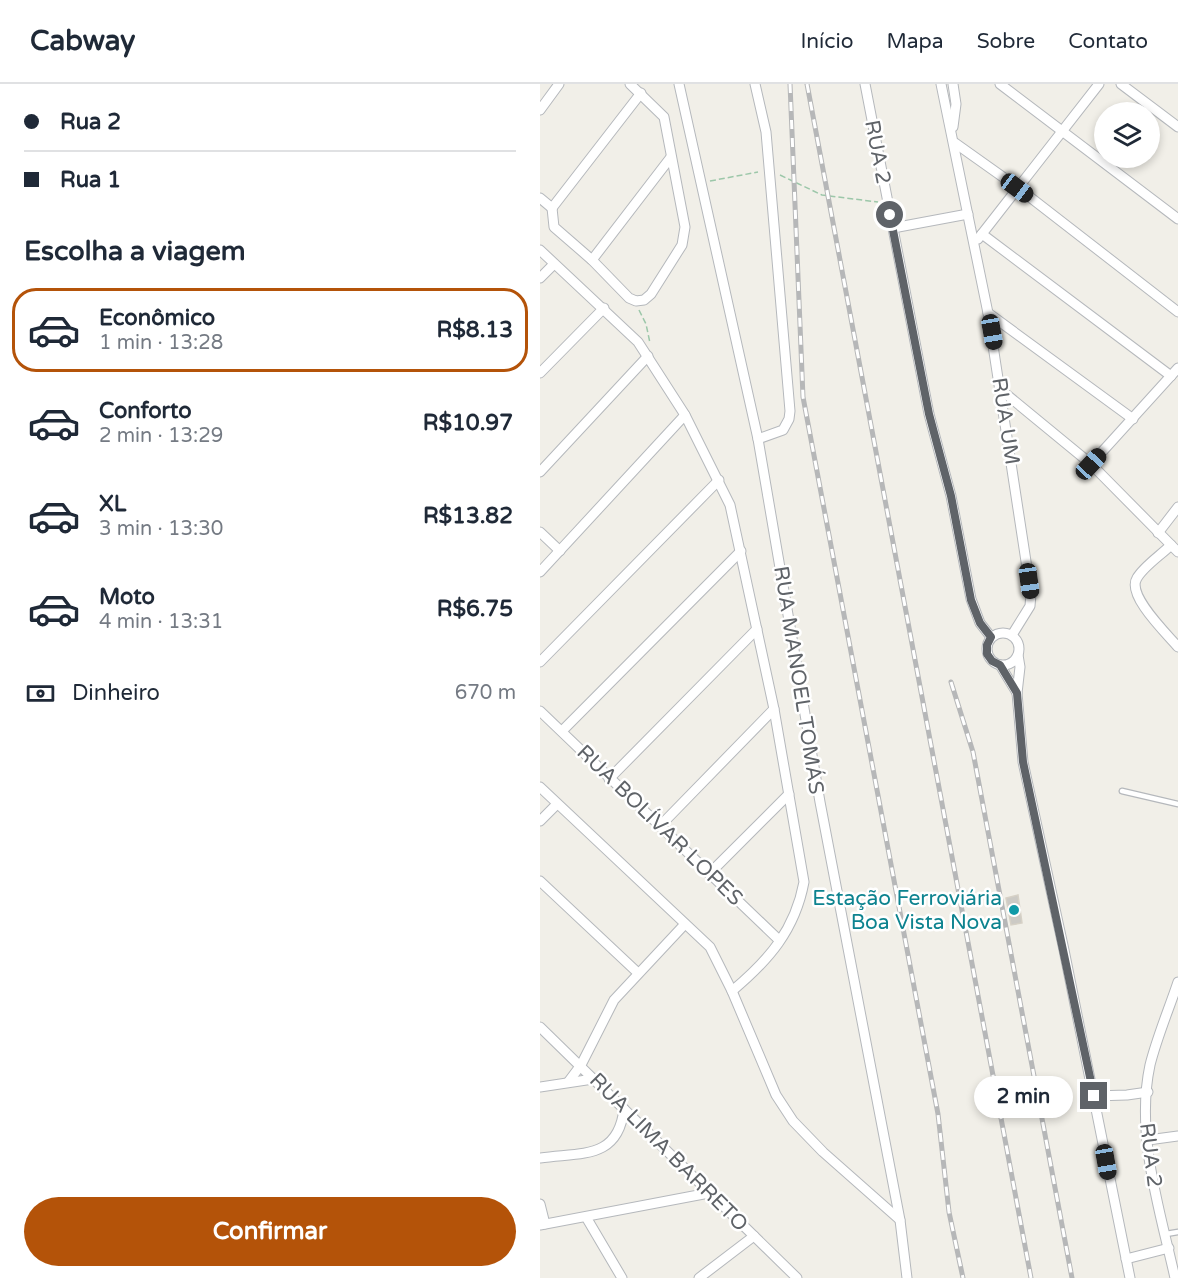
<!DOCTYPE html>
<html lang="pt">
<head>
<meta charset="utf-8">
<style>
	body { margin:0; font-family:"Varela Round",sans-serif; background:#f2f2f3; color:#1f2937; height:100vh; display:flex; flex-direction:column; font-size:22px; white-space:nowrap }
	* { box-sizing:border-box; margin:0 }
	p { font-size:20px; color:#747a83 }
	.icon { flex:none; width:33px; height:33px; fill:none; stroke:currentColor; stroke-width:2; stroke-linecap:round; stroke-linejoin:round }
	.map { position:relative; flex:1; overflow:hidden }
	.side { display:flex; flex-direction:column; background:#fff; width:540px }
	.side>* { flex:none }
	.guide { display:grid; align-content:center; height:132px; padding:0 24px; background:#fff }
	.buttons { position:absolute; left:554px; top:18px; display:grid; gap:12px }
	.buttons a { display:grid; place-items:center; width:66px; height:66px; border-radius:50%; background:#fff; box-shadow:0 3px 9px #0003; font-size:30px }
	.end { position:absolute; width:27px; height:27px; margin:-14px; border:8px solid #5f6368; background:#fff; box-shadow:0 0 0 3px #fff }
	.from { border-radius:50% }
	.bubble { position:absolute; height:42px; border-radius:21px; background:#fff; box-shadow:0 3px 9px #0003; font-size:20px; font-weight:700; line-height:42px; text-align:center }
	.car { position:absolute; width:18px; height:36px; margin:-18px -9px; border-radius:8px; box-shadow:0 0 4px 2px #0007; background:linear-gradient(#222 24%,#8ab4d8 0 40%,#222 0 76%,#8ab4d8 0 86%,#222 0) }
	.guide b { display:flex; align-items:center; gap:21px; height:57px; font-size:22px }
	.guide b+b { border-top:2px solid #e0e1e3 }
	.guide i { width:15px; height:15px; background:#1f2937 }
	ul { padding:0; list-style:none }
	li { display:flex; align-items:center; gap:18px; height:84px; margin:0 12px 9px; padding:0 12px; border:3px solid transparent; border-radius:24px }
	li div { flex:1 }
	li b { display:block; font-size:22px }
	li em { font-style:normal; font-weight:700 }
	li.current { border-color:#b45309 }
	li>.icon { width:54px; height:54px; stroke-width:1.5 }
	h2 { padding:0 24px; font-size:27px; line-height:72px }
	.pay { display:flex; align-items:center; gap:15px; height:66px; padding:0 24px; font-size:22px }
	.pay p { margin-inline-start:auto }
	.action { display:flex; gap:12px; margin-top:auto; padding:12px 24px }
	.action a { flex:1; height:69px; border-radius:36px; background:#b45309; color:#fff; font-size:24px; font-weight:700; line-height:69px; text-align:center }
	header { display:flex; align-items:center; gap:36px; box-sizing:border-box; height:84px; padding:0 30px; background:#fff; border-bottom:2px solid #e0e1e3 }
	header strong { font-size:28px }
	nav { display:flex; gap:33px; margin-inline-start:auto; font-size:21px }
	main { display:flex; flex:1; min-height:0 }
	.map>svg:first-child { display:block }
	.building { fill:#cccac5; stroke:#d6d1c6; stroke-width:1.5 }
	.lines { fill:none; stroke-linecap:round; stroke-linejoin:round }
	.lane-casing { stroke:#b5b8bc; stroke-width:7 }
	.street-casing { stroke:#b5b8bc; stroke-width:11 }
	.path { stroke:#9cc7a9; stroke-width:1.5; stroke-dasharray:6 3; stroke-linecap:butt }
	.lane { stroke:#fff; stroke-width:4.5 }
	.street { stroke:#fff; stroke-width:9 }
	.rail-casing { stroke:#b6b7b8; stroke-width:5 }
	.rail { stroke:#fff; stroke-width:3; stroke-dasharray:9; stroke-linecap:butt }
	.route { stroke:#5f6368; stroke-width:8 }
	.culture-dot { fill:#0f9aa8; stroke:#fff; stroke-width:2 }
	.labels { text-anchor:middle; stroke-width:5; stroke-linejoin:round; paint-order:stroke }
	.street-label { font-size:21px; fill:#5f6368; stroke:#fff }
	.culture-label { font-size:21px; fill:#0d838f; stroke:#fff; text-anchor:end }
</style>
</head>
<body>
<header>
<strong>Cabway</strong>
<nav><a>Início</a><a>Mapa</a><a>Sobre</a><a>Contato</a></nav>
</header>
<main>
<section class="side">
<div class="guide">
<b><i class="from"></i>Rua 2</b>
<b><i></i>Rua 1</b>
</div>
<h2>Escolha a viagem</h2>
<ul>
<li class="current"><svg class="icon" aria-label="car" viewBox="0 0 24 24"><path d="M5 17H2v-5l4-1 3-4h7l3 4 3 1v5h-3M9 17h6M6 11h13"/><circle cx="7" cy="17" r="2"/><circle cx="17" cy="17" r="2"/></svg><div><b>Econômico</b><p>1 min · 13:28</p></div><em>R$8.13</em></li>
<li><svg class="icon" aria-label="car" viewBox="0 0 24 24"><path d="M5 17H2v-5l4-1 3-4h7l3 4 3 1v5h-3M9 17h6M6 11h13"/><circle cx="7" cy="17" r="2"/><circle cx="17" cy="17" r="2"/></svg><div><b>Conforto</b><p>2 min · 13:29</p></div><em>R$10.97</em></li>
<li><svg class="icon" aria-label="car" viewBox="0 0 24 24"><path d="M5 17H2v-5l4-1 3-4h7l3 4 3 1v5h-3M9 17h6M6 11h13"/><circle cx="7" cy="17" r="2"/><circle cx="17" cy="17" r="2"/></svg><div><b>XL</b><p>3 min · 13:30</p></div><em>R$13.82</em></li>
<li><svg class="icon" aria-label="car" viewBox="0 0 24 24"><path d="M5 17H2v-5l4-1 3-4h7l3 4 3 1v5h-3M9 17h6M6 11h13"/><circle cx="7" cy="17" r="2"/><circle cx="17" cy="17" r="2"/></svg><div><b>Moto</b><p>4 min · 13:31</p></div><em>R$6.75</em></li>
</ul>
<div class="pay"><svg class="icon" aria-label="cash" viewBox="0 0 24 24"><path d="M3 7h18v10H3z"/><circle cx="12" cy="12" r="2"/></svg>Dinheiro<p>670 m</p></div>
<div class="action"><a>Confirmar</a></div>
</section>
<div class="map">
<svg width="638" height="1194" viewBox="0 0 638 1194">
	<rect width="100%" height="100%" fill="#f1efe8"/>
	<!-- building -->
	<polygon class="building" points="478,811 482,839 471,841 466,814"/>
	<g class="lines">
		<defs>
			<g id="lane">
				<polyline points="582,707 638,720"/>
				<polyline points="626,1150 638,1148"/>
			</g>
			<g id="street">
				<polyline points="139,0 218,355 280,718 360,1136 367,1194"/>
				<polyline points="215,0 226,48 250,327 249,335 243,346 218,355"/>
				<polyline points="325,0 389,330 411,412 431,515 440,539 451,553"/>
				<polyline points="401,0 448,229 491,510 490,522 472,551"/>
				<polyline points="413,0 416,20 413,43"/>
				<polyline points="460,0 638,135"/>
				<polyline points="581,0 638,43"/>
				<polyline points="0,26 19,0"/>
				<polyline points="415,59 477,103 638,228"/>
				<polyline points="0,114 12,124"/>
				<polyline points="12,124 14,143 52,176 89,214 96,217 104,216 111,210 142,161 145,143 124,33 90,0"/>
				<polyline points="12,124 101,9"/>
				<polyline points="353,144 428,130"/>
				<polyline points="442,150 631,292"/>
				<polyline points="438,155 559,0"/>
				<path d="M0,166l98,92 47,73 45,90 44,204 30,173c-9,48 -35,78 -72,109"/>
				<polyline points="52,176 131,73"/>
				<polyline points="0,194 14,180"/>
				<polyline points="448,229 593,335"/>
				<polyline points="0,289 64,224"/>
				<polyline points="461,306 551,380 638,468"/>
				<polyline points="551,380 638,284"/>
				<polyline points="0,388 108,272"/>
				<polyline points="0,448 20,467"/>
				<polyline points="618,449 638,423"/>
				<path d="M631,461c-10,10 -27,21 -34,33 -11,17 30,56 41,69"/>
				<polyline points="0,488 145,331"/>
				<circle cx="463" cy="565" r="16"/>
				<polyline points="478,571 480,583 477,609 483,678 524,866 590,1194"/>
				<polyline points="0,578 179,396"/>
				<polyline points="460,581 477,609"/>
				<polyline points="0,627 239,856"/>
				<polyline points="22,647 201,467"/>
				<polyline points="69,695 217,545"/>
				<polyline points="0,703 170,863 192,907 236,1011 253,1037 283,1068 360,1136"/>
				<polyline points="0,737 17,720"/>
				<polyline points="120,742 234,625"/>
				<polyline points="169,790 249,710"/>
				<polyline points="0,797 98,889"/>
				<polyline points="0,943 257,1194"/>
				<polyline points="29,997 41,981 74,916 145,840"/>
				<polyline points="0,1003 53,995"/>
				<polyline points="554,1012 587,1011 608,1008"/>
				<polyline points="608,1056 638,1052"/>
				<path d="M0,1074c41,-6 78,2 84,-49"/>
				<polyline points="0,1120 5,1140"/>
				<polyline points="46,1133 82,1194"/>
				<polyline points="0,1141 169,1109"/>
				<polyline points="586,1175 629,1164"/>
				<polyline points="159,1194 214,1152"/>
				<path d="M635,1194c-15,-68 -40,-143 -25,-213 7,-28 19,-56 28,-83"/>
			</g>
		</defs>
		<!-- lane casing -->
		<use href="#lane" class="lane-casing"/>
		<!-- street casing -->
		<use href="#street" class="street-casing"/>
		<!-- path -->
		<g class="path">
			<polyline points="240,91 282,111 338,118"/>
			<polyline points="170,97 218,88"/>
			<polyline points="99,226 106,240 110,259"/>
		</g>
		<!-- lane -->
		<use href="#lane" class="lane"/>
		<!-- street -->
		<use href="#street" class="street"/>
		<defs>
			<g id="rail">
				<polyline points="250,0 263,313 398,1030 409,1128 423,1194"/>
				<polyline points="267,0 491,1194"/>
				<polyline points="411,598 433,668 532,1194"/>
			</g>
		</defs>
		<!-- rail casing -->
		<use href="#rail" class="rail-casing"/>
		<!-- rail -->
		<use href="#rail" class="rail"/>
	</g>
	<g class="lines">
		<!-- route -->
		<polyline class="route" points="350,131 389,330 411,412 431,516 440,539 451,553 447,561 447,570 452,577 460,581 477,609 483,678 554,1012"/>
	</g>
	<!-- markers -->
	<circle class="culture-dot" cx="474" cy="826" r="6"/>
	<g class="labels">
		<!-- street labels -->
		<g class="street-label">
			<text transform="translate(338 68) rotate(79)" y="7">RUA 2</text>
			<text transform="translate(466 337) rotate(81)" y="7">RUA UM</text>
			<text transform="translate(259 596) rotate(81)" y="7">RUA MANOEL TOMÁS</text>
			<text transform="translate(120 741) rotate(44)" y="7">RUA BOLÍVAR LOPES</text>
			<text transform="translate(129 1068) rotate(45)" y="7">RUA LIMA BARRETO</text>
			<text transform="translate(611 1071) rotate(83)" y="7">RUA 2</text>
		</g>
		<!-- culture labels -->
		<g class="culture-label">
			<text x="462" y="821">Estação Ferroviária<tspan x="462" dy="24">Boa Vista Nova</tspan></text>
		</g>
	</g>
</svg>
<div class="buttons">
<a><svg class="icon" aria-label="layers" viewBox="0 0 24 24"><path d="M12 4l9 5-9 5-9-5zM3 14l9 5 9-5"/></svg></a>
</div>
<i class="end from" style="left:350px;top:131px"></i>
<i class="end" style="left:554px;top:1012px"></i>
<div class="bubble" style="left:434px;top:992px;width:99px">2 min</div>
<i class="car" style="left:477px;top:104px;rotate:127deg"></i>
<i class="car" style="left:452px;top:248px;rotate:170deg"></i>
<i class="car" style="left:551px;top:380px;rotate:43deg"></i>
<i class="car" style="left:489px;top:497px;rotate:172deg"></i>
<i class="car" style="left:566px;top:1078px;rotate:170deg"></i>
</div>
</main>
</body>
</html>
